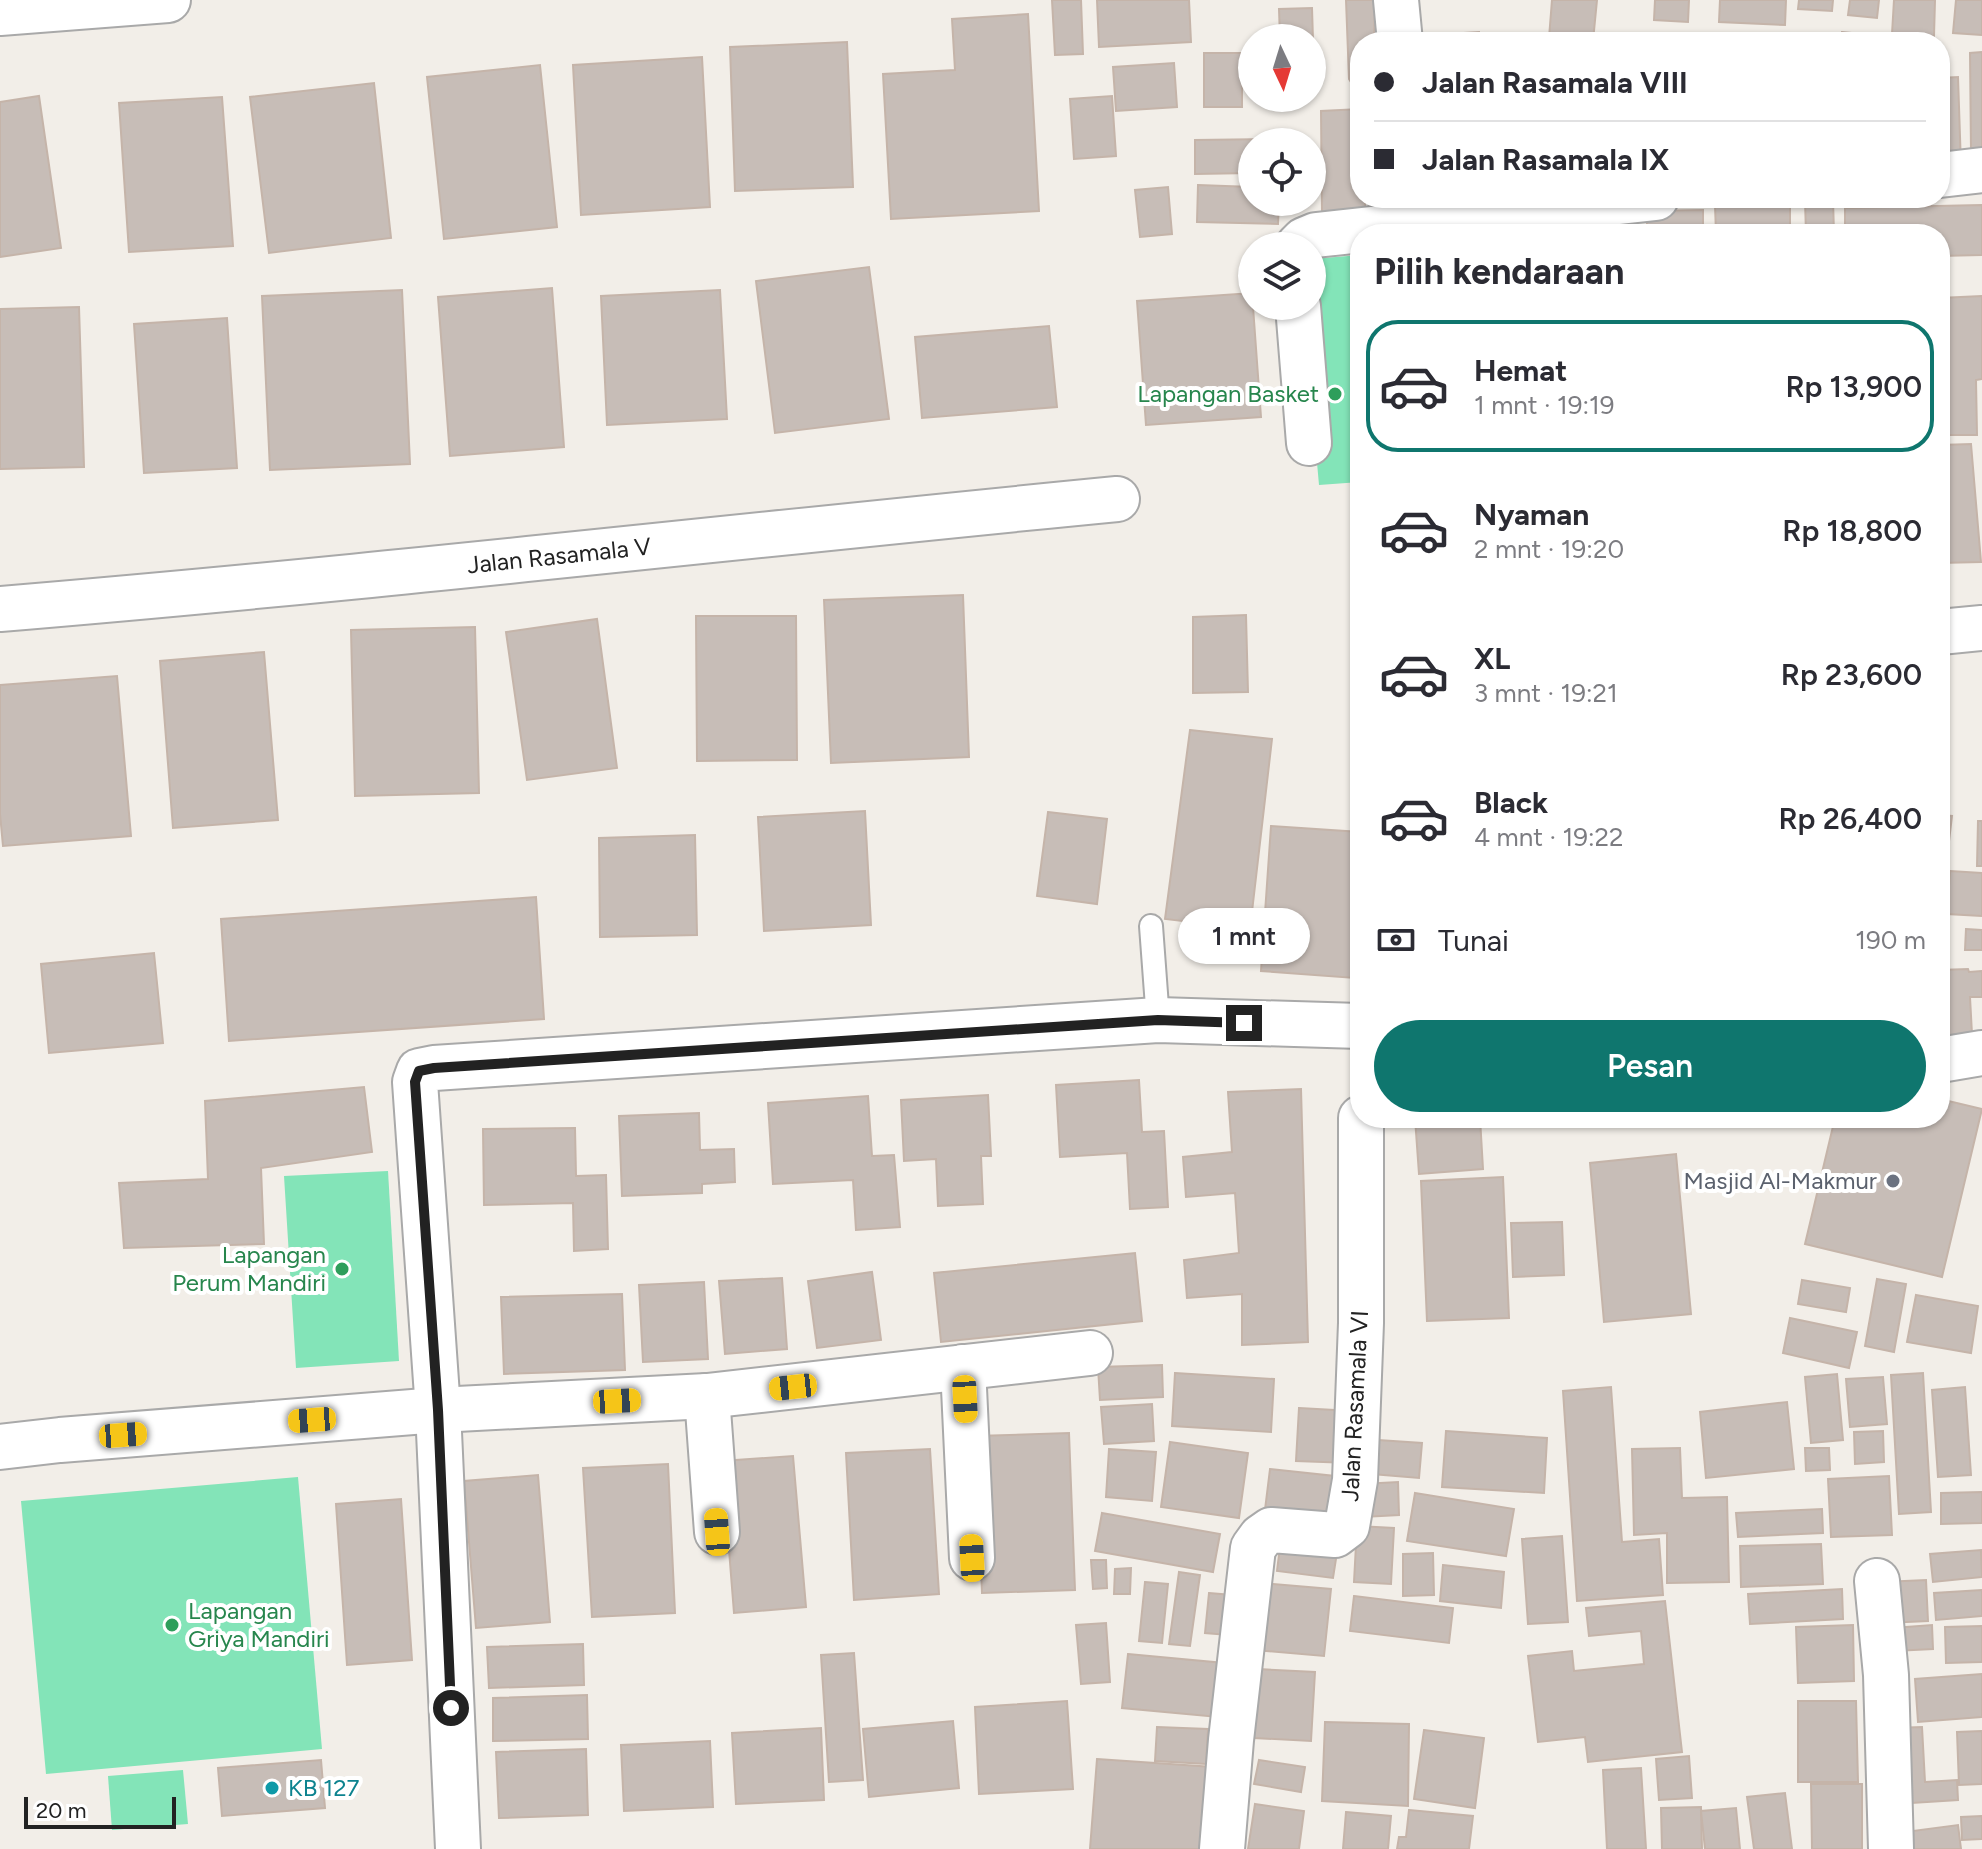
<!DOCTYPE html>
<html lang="id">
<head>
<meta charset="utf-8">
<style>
	body { margin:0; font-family:Figtree,sans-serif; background:#f7f7f7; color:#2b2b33; height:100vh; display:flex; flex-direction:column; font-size:30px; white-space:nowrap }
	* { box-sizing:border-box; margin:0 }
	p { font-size:26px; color:#7c7c81 }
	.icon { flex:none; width:44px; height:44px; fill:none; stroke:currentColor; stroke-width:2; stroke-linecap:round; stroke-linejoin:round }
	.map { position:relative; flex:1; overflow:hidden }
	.details { position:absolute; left:1350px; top:224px; width:600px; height:904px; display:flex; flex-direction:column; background:#fff; border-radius:32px; box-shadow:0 2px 6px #0004 }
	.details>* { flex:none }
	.guide { position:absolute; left:1350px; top:32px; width:600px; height:176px; border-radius:32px; box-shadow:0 2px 6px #0004; display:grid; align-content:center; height:176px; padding:0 24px; background:#fff }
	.needle { width:52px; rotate:176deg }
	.fabs { position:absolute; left:1238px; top:24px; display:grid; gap:16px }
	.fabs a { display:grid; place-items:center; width:88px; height:88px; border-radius:50%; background:#fff; box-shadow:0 2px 6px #0004; font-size:40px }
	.scale { position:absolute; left:24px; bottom:20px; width:152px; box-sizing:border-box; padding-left:8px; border:4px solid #222; border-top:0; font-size:22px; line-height:28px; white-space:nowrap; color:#222; -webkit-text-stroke:6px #fff; paint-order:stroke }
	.end { position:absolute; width:36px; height:36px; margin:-18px; border:10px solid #222; background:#fff; box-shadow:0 0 0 4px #fff }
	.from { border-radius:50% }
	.bubble { position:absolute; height:56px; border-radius:28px; background:#fff; box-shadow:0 2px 6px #0004; font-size:26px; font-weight:600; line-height:56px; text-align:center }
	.car { position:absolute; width:24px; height:48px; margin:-24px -12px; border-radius:10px; box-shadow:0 0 6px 2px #0007; background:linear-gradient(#f5c518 24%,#345 0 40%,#f5c518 0 76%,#345 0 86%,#f5c518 0) }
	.guide b { display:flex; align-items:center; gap:28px; height:76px; font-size:30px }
	.guide b+b { border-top:2px solid #e1e1e2 }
	.guide i { width:20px; height:20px; background:#2b2b33 }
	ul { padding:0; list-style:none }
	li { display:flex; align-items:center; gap:24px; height:132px; margin:0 16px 12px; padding:0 8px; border:4px solid transparent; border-radius:32px }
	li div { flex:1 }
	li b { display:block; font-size:30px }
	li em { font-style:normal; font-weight:600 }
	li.active { border-color:#0f766e }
	li>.icon { width:72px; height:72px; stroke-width:1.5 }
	h2 { padding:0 24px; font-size:36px; line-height:96px }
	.pay { display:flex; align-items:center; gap:20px; height:88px; padding:0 24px; font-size:30px }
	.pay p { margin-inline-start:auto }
	.cta { display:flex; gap:16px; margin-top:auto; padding:16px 24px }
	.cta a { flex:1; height:92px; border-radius:48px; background:#0f766e; color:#fff; font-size:32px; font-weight:600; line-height:92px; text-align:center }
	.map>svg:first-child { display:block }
	.pitch { fill:#83e4b8 }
	.building { fill:#c7bdb7; stroke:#c5b4a9; stroke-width:2 }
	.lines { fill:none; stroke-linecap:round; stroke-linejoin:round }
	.lane-casing { stroke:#a9a9a9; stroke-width:26 }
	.street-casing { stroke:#a9a9a9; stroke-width:48 }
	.lane { stroke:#fff; stroke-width:22 }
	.street { stroke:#fff; stroke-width:44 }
	.route { stroke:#222; stroke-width:10 }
	.leisure-dot { fill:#2e9e5b; stroke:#fff; stroke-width:3 }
	.worship-dot { fill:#6b7280; stroke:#fff; stroke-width:3 }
	.culture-dot { fill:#0f9aa8; stroke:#fff; stroke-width:3 }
	.labels { text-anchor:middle; stroke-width:8; stroke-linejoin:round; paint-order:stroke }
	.leisure-label { font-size:24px; fill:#27864d; stroke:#fff; text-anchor:end }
	.street-label { font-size:24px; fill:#222; stroke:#fff }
	.worship-label { font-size:24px; fill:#5b616d; stroke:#fff; text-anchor:end }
	.culture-label { font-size:24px; fill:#0d838f; stroke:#fff; text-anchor:start }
</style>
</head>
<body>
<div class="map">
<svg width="1982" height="1849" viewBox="0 0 1982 1849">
	<rect width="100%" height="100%" fill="#f2eee8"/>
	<!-- pitch -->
	<g class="pitch">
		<polygon points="1360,255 1360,482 1319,485 1303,306 1312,306 1312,259"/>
		<polygon points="388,1171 399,1361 296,1368 284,1176"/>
		<polygon points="298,1477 322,1749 46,1774 21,1501"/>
		<polygon points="183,1770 188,1824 112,1830 108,1776"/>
	</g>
	<!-- building -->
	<g class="building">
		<polygon points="1052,0 1081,0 1083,54 1055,55"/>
		<polygon points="1097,0 1189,0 1191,42 1099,47"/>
		<polygon points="1346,0 1375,0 1374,42 1360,42 1360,97 1349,79"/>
		<polygon points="1552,0 1597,0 1593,41 1549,38"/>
		<polygon points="1655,0 1689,0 1688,22 1654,20"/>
		<polygon points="1720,0 1786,0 1785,25 1719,22"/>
		<polygon points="1799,0 1833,0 1832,11 1798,9"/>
		<polygon points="1850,0 1879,0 1877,18 1848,15"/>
		<polygon points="1894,0 1935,0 1934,36 1892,34"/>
		<polygon points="1956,0 1982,0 1982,35 1953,33"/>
		<polygon points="1312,8 1314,72 1312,72 1312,38 1280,38 1279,9"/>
		<polygon points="1028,14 1039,211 891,219 883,74 955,70 952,19"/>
		<polygon points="1479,32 1480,42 1448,42 1448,34"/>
		<polygon points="1842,32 1880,36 1880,42 1841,42"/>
		<polygon points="1718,36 1750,37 1750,42 1717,42"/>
		<polygon points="847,42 853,187 735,191 730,47"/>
		<polygon points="1982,52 1982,151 1971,151 1970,53"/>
		<rect x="1204" y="53" width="38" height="54"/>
		<polygon points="702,57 710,207 581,215 573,65"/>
		<polygon points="1174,63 1177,107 1116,111 1113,67"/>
		<polygon points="540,65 557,227 444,239 427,77"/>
		<polygon points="1958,77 1961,166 1940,167 1940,78"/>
		<polygon points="374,83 391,238 269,253 250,97"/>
		<polygon points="39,96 61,248 0,257 0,102"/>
		<polygon points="1112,96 1116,156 1074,159 1070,99"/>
		<polygon points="222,97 233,246 129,252 119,103"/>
		<polygon points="1360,109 1360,198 1365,198 1365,211 1322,212 1321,111"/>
		<polygon points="1273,139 1273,142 1252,142 1252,173 1195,174 1195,140"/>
		<polygon points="1198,185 1252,187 1252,202 1279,202 1278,224 1197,222"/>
		<polygon points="1168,187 1172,234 1140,237 1135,190"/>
		<polygon points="1833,199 1834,234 1806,234 1805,200"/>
		<polygon points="1790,203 1790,234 1716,234 1715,205"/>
		<polygon points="1982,205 1982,255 1940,256 1940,234 1845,234 1845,208"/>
		<polygon points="1703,210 1703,234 1647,234 1647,211"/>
		<polygon points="869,267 889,419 775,433 756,281"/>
		<polygon points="552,288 564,447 450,456 438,297"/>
		<polygon points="402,290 410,464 270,470 262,296"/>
		<polygon points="720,290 727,419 607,425 601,296"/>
		<polygon points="1252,293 1261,417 1146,425 1137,301"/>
		<polygon points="1982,296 1982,379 1976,380 1977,435 1940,435 1940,298"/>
		<polygon points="79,307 84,467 0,469 0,309"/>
		<polygon points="227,318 237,468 144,473 134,324"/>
		<polygon points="1049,326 1057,407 922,418 915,337"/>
		<polygon points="1971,444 1981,562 1940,563 1940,445"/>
		<polygon points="963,595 969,757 831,763 824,600"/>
		<polygon points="1246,615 1248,692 1193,693 1193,617"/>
		<polygon points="696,616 796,616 797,760 697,761"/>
		<polygon points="597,619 617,768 527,780 506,632"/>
		<polygon points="475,627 479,793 355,796 351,630"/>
		<polygon points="264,652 278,820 173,828 160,661"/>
		<polygon points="117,676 131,836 3,846 0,814 0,685"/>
		<polygon points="1190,730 1272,739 1250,929 1165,919"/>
		<polygon points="865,811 871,925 764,931 758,817"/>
		<polygon points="1048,812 1107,819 1097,904 1037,896"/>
		<polygon points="1940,815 1952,816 1947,858 1940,857"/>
		<polygon points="1978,821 1982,821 1982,866 1977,866"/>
		<polygon points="1271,826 1360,832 1360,904 1355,978 1261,971"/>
		<polygon points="695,835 697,935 600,937 599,838"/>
		<polygon points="1950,871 1982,873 1982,916 1947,914"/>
		<polygon points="536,897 544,1019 229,1041 221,919"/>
		<polygon points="1966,929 1982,930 1982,950 1965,950"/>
		<polygon points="154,953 163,1043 49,1053 41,964"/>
		<polygon points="1968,969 1969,972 1982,971 1982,997 1970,997 1973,1053 1940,1055 1940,970"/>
		<polygon points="1139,1080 1142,1132 1164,1131 1168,1207 1130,1209 1127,1153 1060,1157 1056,1085"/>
		<polygon points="364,1087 372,1152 261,1168 264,1244 124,1248 119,1183 208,1179 205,1101"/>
		<polygon points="1301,1089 1308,1342 1242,1345 1242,1294 1187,1298 1184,1260 1239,1253 1235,1193 1186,1197 1183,1157 1232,1152 1228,1092"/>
		<polygon points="988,1095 991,1156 981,1156 983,1204 938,1206 936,1159 904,1161 901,1100"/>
		<polygon points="868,1096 872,1156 894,1155 900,1227 856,1230 853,1180 773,1184 768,1103"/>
		<polygon points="1940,1099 1982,1109 1942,1277 1805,1244 1835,1118 1940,1118"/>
		<polygon points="699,1113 700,1150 734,1149 735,1182 702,1184 702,1193 622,1196 619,1116"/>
		<polygon points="1415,1118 1480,1118 1483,1169 1419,1174"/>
		<polygon points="575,1128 576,1176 606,1175 608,1249 574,1251 573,1203 484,1205 483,1129"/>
		<polygon points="1676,1154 1691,1314 1604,1322 1590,1163"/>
		<polygon points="1503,1177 1509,1318 1427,1321 1421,1181"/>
		<polygon points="1562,1222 1564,1275 1513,1277 1511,1223"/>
		<polygon points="1135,1253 1142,1321 941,1342 934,1273"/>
		<polygon points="872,1272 881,1340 817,1348 808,1281"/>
		<polygon points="782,1278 787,1349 725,1354 719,1281"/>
		<polygon points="1877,1279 1906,1284 1894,1352 1865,1346"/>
		<polygon points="1802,1280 1850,1288 1846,1312 1798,1304"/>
		<polygon points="704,1282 708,1359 643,1362 639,1285"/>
		<polygon points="622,1294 625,1370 504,1374 501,1297"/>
		<polygon points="1916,1295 1978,1306 1971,1353 1907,1342"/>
		<polygon points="1790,1318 1857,1332 1849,1368 1783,1353"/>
		<polygon points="1162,1365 1163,1397 1100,1400 1098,1367"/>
		<polygon points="1175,1373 1274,1379 1271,1432 1172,1426"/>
		<polygon points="1923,1373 1931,1512 1899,1514 1891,1375"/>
		<polygon points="1837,1374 1843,1440 1811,1443 1805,1377"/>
		<polygon points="1883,1377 1887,1424 1850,1427 1846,1379"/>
		<polygon points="1611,1387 1622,1542 1659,1539 1663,1595 1577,1601 1563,1391"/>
		<polygon points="1965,1387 1971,1475 1938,1477 1932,1390"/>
		<polygon points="1787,1402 1794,1469 1706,1478 1700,1412"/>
		<polygon points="1152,1404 1154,1441 1104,1444 1101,1407"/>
		<polygon points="1299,1408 1352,1411 1350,1463 1296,1461"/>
		<polygon points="1446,1431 1547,1438 1544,1493 1442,1487"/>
		<polygon points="1883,1431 1884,1462 1855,1464 1854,1432"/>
		<polygon points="1069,1433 1075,1590 982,1593 976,1436"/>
		<polygon points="1363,1439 1422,1443 1419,1478 1360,1473"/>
		<polygon points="1170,1442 1248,1453 1239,1518 1161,1507"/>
		<polygon points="1680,1448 1682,1498 1727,1497 1729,1582 1667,1583 1667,1533 1634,1535 1632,1449"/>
		<polygon points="1805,1448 1829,1448 1830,1470 1806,1471"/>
		<polygon points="930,1449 939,1594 854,1600 846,1453"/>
		<polygon points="1109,1449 1156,1452 1152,1501 1106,1497"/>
		<polygon points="793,1456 806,1607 734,1613 722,1461"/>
		<polygon points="668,1464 675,1613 592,1617 583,1468"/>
		<polygon points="1270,1469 1344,1477 1338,1527 1264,1518"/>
		<polygon points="538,1475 550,1622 476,1628 464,1481"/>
		<polygon points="1889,1476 1892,1535 1831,1537 1828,1479"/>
		<polygon points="1398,1482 1399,1515 1363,1517 1362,1484"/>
		<polygon points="1982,1492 1982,1523 1941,1524 1941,1493"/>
		<polygon points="1415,1493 1514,1509 1506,1556 1407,1541"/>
		<polygon points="401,1499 412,1660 347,1665 336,1504"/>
		<polygon points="1822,1509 1823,1533 1738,1537 1736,1513"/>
		<polygon points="1102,1513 1220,1534 1213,1572 1095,1551"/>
		<polygon points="1357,1526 1394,1528 1391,1584 1354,1582"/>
		<polygon points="1562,1536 1568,1622 1528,1624 1522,1539"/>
		<polygon points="1281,1539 1338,1546 1333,1578 1277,1571"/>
		<polygon points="1821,1544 1823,1584 1741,1587 1740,1546"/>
		<polygon points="1981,1550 1982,1577 1933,1582 1930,1554"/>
		<polygon points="1433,1553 1434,1595 1403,1596 1403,1554"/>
		<polygon points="1091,1560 1106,1560 1107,1588 1093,1589"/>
		<polygon points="1443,1565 1504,1572 1501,1608 1440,1601"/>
		<polygon points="1131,1568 1130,1594 1114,1594 1115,1569"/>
		<polygon points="1179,1572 1200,1575 1190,1646 1169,1644"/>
		<polygon points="1926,1580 1928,1621 1885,1623 1883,1582"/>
		<polygon points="1145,1582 1168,1584 1162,1643 1139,1641"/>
		<polygon points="1262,1583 1331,1589 1324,1656 1255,1650"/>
		<polygon points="1842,1589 1843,1619 1750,1624 1748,1594"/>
		<polygon points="1982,1590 1982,1616 1936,1620 1934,1593"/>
		<polygon points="1209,1593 1232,1595 1228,1635 1205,1633"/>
		<polygon points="1354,1596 1453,1608 1449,1643 1350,1631"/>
		<polygon points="1665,1601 1682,1752 1588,1762 1585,1737 1538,1742 1528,1656 1572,1651 1574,1671 1644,1664 1641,1631 1589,1636 1586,1608"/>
		<polygon points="1106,1623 1110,1682 1081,1684 1076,1625"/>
		<polygon points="1853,1625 1854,1681 1798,1683 1796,1627"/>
		<polygon points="1932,1625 1933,1649 1894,1651 1893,1628"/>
		<polygon points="1982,1626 1982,1662 1946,1663 1945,1627"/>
		<polygon points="583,1644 584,1685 489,1688 487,1647"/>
		<polygon points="854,1653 863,1780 829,1782 821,1655"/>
		<polygon points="1128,1654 1224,1663 1218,1717 1122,1708"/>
		<polygon points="1258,1669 1315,1672 1311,1741 1254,1738"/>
		<polygon points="1982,1674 1982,1717 1918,1722 1915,1679"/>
		<polygon points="587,1695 588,1739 493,1741 493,1698"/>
		<polygon points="1067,1701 1073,1789 979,1794 975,1707"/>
		<polygon points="1798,1701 1856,1701 1858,1782 1798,1782"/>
		<polygon points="953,1721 959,1788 869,1797 863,1729"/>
		<polygon points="1325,1722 1409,1724 1408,1806 1322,1801"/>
		<polygon points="1157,1727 1208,1729 1206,1764 1155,1761"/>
		<polygon points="1922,1727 1925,1782 1957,1780 1958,1800 1896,1804 1893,1728"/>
		<polygon points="821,1728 824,1800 736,1804 732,1733"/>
		<polygon points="1424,1730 1484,1738 1475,1808 1414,1799"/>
		<polygon points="1982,1731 1982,1784 1959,1785 1957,1732"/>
		<polygon points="710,1741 713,1807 624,1811 621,1745"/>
		<polygon points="586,1749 588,1815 499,1818 496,1752"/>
		<polygon points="1689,1756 1692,1798 1659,1800 1656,1759"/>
		<polygon points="1097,1759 1213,1767 1207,1849 1090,1849"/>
		<polygon points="321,1760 325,1808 222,1816 218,1768"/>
		<polygon points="1259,1760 1305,1767 1301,1792 1254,1784"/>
		<polygon points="1641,1768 1646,1849 1607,1849 1603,1770"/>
		<polygon points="1811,1784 1862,1784 1862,1849 1812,1849"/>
		<polygon points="1785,1793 1792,1849 1754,1849 1747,1797"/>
		<polygon points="1255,1804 1304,1811 1299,1849 1248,1849"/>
		<polygon points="1701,1807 1702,1849 1662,1849 1661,1808"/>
		<polygon points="1736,1808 1740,1849 1705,1849 1701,1811"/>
		<polygon points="1409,1810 1473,1816 1469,1849 1397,1849 1399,1837 1406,1837"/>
		<polygon points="1346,1812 1391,1816 1388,1849 1343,1849"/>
		<polygon points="1982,1816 1982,1839 1962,1840 1961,1817"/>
		<polygon points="1958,1825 1961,1849 1899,1849 1897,1833"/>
	</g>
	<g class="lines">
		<defs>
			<polyline id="lane" points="1151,926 1158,1020"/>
			<g id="street">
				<polyline points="1396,0 1400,42"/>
				<polyline points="0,13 168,0"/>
				<polyline points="1940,175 1982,170"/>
				<polyline points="1298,246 1304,240 1316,235 1656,198"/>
				<polyline points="1298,306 1309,443"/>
				<path d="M0,609c373,-31 745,-74 1117,-110"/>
				<polyline points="1940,632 1982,628"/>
				<polyline points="1940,1060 1982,1053"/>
				<polyline points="963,1367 972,1558"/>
				<polyline points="707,1396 717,1532"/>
				<polyline points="0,1447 60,1440 438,1410 707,1396 1090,1353"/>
				<polyline points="1877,1581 1886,1675 1891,1849"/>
				<polyline points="458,1849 438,1410 415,1082 419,1071 434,1068 1158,1020 1360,1026"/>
				<polyline points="1222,1849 1231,1740 1253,1548 1261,1537 1271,1530 1335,1535 1347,1526 1355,1480 1361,1323 1361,1118"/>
			</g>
		</defs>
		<!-- lane casing -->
		<use href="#lane" class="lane-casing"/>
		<!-- street casing -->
		<use href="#street" class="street-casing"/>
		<!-- lane -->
		<use href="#lane" class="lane"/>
		<!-- street -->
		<use href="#street" class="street"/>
	</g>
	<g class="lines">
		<!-- route -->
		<polyline class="route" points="451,1708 438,1410 415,1082 419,1071 434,1068 1158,1020 1244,1023"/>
	</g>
	<!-- markers -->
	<g class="leisure-dot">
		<circle cx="1335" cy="394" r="8"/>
		<circle cx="342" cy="1269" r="8"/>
		<circle cx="172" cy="1625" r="8"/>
	</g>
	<circle class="worship-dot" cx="1893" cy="1181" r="8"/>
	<circle class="culture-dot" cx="272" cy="1788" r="8"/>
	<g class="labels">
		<!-- leisure labels -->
		<g class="leisure-label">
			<text x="1319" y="402">Lapangan Basket</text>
			<text x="326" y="1263">Lapangan<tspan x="326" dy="28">Perum Mandiri</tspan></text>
			<text x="188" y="1619" text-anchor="start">Lapangan<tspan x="188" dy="28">Griya Mandiri</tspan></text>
		</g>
		<!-- street labels -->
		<g class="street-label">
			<text transform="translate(559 556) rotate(-6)" y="8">Jalan Rasamala V</text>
			<text transform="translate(1355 1406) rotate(-87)" y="8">Jalan Rasamala VI</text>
		</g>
		<!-- worship labels -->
		<g class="worship-label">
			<text x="1877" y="1189">Masjid Al-Makmur</text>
		</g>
		<!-- culture labels -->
		<g class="culture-label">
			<text x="288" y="1796">KB 127</text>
		</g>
	</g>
</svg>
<div class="fabs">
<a><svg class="needle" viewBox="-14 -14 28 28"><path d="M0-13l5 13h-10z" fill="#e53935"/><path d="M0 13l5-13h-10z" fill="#7c7c81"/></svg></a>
<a><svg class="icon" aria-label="locate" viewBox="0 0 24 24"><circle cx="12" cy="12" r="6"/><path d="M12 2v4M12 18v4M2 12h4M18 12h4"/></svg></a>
<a><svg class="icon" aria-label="layers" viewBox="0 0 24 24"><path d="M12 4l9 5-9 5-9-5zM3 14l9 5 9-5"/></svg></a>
</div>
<div class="scale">20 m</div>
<i class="end from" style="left:451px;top:1708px"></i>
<i class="end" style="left:1244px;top:1023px"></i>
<div class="bubble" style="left:1178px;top:908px;width:132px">1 mnt</div>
<i class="car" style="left:793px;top:1387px;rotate:264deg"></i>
<i class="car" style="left:965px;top:1399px;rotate:177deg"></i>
<i class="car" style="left:617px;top:1401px;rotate:87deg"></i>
<i class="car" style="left:312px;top:1420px;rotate:266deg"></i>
<i class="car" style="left:123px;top:1435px;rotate:86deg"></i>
<i class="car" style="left:717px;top:1532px;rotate:356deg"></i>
<i class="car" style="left:972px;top:1558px;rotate:357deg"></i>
<div class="guide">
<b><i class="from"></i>Jalan Rasamala VIII</b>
<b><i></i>Jalan Rasamala IX</b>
</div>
<section class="details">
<h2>Pilih kendaraan</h2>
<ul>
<li class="active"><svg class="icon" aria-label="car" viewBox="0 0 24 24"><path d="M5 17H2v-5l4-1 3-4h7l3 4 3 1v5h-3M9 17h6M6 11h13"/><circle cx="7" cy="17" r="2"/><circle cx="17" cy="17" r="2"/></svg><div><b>Hemat</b><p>1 mnt · 19:19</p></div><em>Rp 13,900</em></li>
<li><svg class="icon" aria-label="car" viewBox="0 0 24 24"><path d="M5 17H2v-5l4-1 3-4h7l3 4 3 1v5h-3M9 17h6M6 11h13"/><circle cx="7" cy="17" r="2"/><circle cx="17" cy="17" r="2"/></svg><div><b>Nyaman</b><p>2 mnt · 19:20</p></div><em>Rp 18,800</em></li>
<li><svg class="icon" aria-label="car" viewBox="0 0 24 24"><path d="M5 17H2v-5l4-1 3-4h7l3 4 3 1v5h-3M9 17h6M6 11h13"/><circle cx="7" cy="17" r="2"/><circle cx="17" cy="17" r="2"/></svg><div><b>XL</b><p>3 mnt · 19:21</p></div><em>Rp 23,600</em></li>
<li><svg class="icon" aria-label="car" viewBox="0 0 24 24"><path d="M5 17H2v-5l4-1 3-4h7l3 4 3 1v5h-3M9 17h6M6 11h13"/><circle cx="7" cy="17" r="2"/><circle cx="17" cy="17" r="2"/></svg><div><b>Black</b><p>4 mnt · 19:22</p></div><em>Rp 26,400</em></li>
</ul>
<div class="pay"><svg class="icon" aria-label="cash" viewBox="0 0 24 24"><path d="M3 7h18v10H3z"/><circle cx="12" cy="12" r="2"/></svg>Tunai<p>190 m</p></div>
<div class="cta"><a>Pesan</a></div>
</section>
</div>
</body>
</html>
